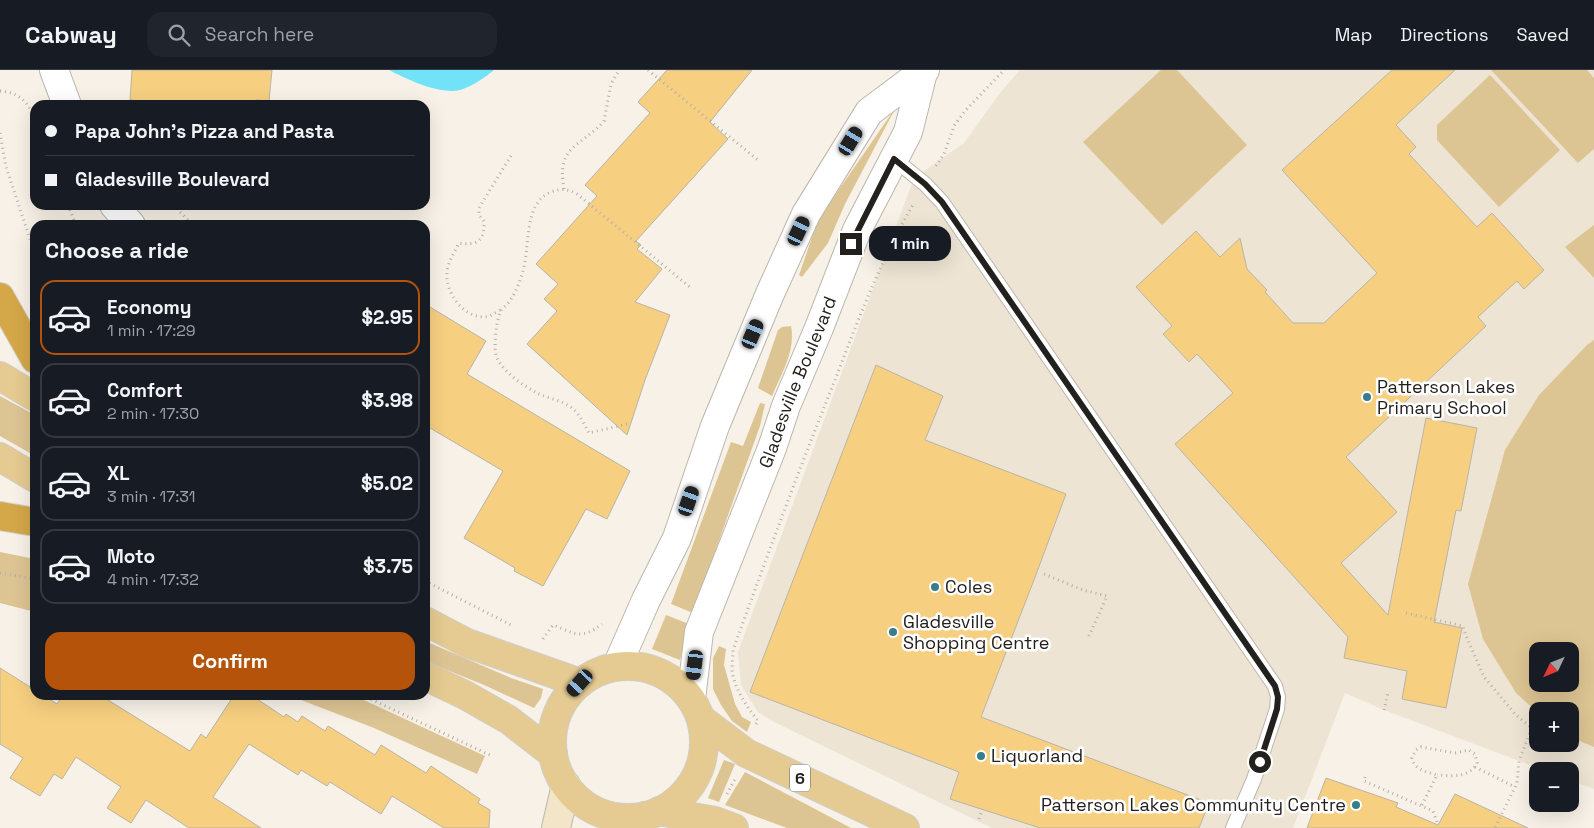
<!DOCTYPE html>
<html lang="en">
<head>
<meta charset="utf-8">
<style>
	body { margin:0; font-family:"Space Grotesk",sans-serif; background:#20242c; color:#f1f3f6; height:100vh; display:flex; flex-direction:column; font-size:19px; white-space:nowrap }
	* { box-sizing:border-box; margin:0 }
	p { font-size:16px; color:#9ea1a6 }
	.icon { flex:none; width:28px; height:28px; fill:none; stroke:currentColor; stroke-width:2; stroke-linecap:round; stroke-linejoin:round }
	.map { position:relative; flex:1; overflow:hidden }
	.drawer { position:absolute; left:30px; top:150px; width:400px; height:480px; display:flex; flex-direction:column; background:#171b24; border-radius:15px; box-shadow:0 5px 20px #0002 }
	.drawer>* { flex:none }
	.hud { position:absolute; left:30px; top:30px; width:400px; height:110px; border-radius:15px; box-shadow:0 5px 20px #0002; display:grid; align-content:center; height:110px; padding:0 15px; background:#171b24 }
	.needle { width:32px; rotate:227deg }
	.controls { position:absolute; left:1529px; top:572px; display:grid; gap:10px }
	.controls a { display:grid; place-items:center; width:50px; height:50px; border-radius:10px; background:#171b24; box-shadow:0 5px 20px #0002; font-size:25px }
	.end { position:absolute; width:22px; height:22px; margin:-11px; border:6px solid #23211e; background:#fff; box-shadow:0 0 0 2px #fff }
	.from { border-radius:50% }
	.bubble { position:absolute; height:35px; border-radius:15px; background:#171b24; box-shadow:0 5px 20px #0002; font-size:16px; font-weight:700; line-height:35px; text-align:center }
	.car { position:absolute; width:15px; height:30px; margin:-15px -8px; border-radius:6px; box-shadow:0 0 4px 1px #0007; background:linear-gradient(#222 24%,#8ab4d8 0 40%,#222 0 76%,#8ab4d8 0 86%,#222 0) }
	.hud b { display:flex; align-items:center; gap:18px; height:48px; font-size:19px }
	.hud b+b { border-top:1px solid #363941 }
	.hud i { width:12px; height:12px; background:#f1f3f6 }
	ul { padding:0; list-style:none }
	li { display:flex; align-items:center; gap:15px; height:75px; margin:0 10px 8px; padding:0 5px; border:2px solid #363941; border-radius:15px }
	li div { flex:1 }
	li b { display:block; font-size:19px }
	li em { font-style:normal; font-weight:700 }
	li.on { border-color:#b45309 }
	li>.icon { width:45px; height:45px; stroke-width:1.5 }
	h2 { padding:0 15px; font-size:22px; line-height:60px }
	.primary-button { display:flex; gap:10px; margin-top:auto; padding:10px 15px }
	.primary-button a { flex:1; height:58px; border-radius:15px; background:#b45309; color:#fff; font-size:20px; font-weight:700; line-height:58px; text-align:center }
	header { display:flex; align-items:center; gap:30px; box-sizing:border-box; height:70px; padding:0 25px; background:#171b24; border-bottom:1px solid #363941 }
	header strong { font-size:24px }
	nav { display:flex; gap:28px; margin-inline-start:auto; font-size:18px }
	.search { width:350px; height:45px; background:#20242c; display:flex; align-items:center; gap:12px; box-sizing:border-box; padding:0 18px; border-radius:15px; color:#9ea1a6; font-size:19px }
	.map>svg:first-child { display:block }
	.built { fill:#ede4d3; fill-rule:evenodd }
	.green { fill:#ddc493; fill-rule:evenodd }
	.water { fill:#71e2f7 }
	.building { fill:#f6cf80; stroke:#b9b4aa }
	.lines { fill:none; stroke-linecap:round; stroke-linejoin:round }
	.service-casing { stroke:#bcb7ad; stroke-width:16 }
	.minor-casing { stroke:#bcb7ad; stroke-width:30 }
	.tertiary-casing { stroke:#bcb7ad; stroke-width:30 }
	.secondary-casing { stroke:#bcb7ad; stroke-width:30 }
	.primary-casing { stroke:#cfcece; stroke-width:30 }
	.motorway-casing { stroke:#cfcece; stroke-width:30 }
	.path { stroke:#b5b0a8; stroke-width:3; stroke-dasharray:1 4; stroke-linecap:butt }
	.service { stroke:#fff; stroke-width:14 }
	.minor { stroke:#fff; stroke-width:28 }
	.tertiary { stroke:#fff; stroke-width:28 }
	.secondary { stroke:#f2e5c8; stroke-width:28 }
	.primary { stroke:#e5ca91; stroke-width:28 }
	.motorway { stroke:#d4a748; stroke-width:28 }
	.route { stroke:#23211e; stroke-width:6 }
	.poi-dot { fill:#377d8a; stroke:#fff; stroke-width:2 }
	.labels { text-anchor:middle; stroke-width:5; stroke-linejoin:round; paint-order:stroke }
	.shield { fill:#fff; stroke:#656462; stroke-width:1 }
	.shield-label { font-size:16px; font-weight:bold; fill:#23211e }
	.street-label { font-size:18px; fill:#23211e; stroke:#fff }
	.poi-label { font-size:18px; fill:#23211e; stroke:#fff; text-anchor:start }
</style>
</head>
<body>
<header>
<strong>Cabway</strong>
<div class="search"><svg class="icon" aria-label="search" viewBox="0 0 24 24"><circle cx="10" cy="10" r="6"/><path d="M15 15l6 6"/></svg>Search here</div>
<nav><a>Map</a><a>Directions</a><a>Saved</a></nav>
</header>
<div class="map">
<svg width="1594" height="758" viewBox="0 0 1594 758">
	<rect width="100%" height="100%" fill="#f7f1e7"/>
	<!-- built -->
	<path class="built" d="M1020,0h574v719l-24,-9v-9h-24l-162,-61 -39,-17 -52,135h-301l-218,-106 -16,-10 -17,-27 -3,-33 176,-474 50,-35 36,-50zM1538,581h32v33h-32zM1538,641h32v33h-32z"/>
	<!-- green -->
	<g class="green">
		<polygon points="1161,0 1177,0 1247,75 1162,155 1083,72"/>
		<polygon points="1491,0 1587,0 1594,8 1594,79 1578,93"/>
		<polygon points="1490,5 1560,80 1499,137 1437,70 1437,55"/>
		<polygon points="896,37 845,134 828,173 802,207 799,205 818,150"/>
		<polygon points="1594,155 1594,208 1565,177"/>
		<path d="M791,256c5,25 -10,48 -19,70l-14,-8 20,-58 4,-3z"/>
		<path d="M1594,270v407l-24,-10v-26l-33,1 -21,-19 -33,-54 -15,-55 37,-134 34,-55 48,-50zM1538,581h32v33h-32z"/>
		<polygon points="0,326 35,345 35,386 0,366"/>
		<polygon points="760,333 765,334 760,356 693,543 671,534 731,372 743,376"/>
		<polygon points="0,482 35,489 35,542 0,533"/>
		<polygon points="666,545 689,554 680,590 652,579"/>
		<polygon points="425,571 511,608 543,619 541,628 534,638 484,615 425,591"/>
		<polygon points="719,576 726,579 724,595 735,634 742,647 751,652 747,662 732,651 721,635 713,619 713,588"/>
		<polygon points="288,625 353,625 485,686 477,704 374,658"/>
		<polygon points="724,690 735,694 719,732 708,728"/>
		<polygon points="745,702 851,758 787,758 725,735"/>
	</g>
	<!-- water -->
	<path class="water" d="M389,0h105c-10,8 -21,16 -34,20 -20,5 -54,-11 -71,-20z"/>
	<!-- building -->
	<g class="building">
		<polygon points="132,0 272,0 269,31 256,30 256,35 157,35 156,33 130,30"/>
		<polygon points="667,0 752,0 710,52 728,69 636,171 641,175 637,179 662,199 635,232 670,245 645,310 627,365 527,274 557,241 544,229 558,214 536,194 597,126 585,115 650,43 638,32"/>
		<polygon points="1392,0 1455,0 1396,55 1416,77 1409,84 1477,157 1492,143 1544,200 1524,219 1517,211 1478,247 1486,256 1346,387 1397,442 1341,493 1388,545 1426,348 1477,358 1461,441 1456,440 1434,552 1462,558 1446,638 1402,629 1407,601 1344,588 1348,567 1175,374 1233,323 1197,284 1189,292 1163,264 1172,256 1136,217 1196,161 1220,187 1240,168 1247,199 1267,220 1265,222 1293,253 1324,253 1377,203 1282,100"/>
		<polygon points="425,234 486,271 467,304 630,401 607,449 586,439 543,516 514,501 515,498 464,468 503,401 425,355"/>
		<polygon points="876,295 943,326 925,370 1066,424 1037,502 981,647 1209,733 1199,758 1040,758 950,729 959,702 750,622"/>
		<polygon points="0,598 35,620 35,625 43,625 57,634 63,625 100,625 190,681 201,664 206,668 234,625 251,625 284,647 286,644 298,652 302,646 325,661 328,656 375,685 381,675 426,703 431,696 480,729 478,733 490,740 489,758 444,758 392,726 381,744 330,712 327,716 301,700 298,705 249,674 213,727 261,758 189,758 146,730 131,753 107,738 121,717 76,687 62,709 54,704 40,726 10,708 23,688 0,674"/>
		<polygon points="1326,708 1398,733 1396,737 1438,755 1455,724 1528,758 1307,758"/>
	</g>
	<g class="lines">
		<defs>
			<polyline id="service" points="894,89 925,114 942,132 1275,616 1278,627 1277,639 1254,709 1233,758"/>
			<g id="minor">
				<polyline points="54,0 67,35"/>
				<polyline points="114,135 131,155"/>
			</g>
			<g id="tertiary">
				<polyline points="617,596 646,530 677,468 715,356 769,226 806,144 869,42 925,0"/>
				<path id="s1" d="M691,629l8,-67 73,-184 14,-42 33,-78 38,-98 51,-98 15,-60"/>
			</g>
			<g id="secondary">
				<polyline points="556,758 566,715"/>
				<polyline points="638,758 645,746"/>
			</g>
			<g id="primary">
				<polyline points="0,306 35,327"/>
				<polyline points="0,387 35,408"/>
				<polyline points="425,551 467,573 580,613"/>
				<circle cx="628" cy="672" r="76"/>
				<polyline points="425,606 465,625 509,650 553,684"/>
				<polyline points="701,649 746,683 905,758"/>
				<polyline points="659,741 715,751 734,758"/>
			</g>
			<g id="motorway">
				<polyline points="0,227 35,289"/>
				<polyline points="0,446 35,452"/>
			</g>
		</defs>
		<!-- service casing -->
		<use href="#service" class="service-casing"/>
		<!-- minor casing -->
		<use href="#minor" class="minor-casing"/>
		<!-- tertiary casing -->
		<use href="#tertiary" class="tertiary-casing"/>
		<!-- secondary casing -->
		<use href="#secondary" class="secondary-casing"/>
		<!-- primary casing -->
		<use href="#primary" class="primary-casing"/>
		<!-- motorway casing -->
		<use href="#motorway" class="motorway-casing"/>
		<!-- path -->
		<g class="path">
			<polyline points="648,0 759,91"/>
			<path d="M0,21c19,1 28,11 35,28"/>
			<polyline points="0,63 6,97 35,184"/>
			<polyline points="936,96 944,84 954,56 965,41 1004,0"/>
			<path d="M564,119c-8,-44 16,-41 40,-68l7,-37 8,-14"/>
			<polyline points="68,135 76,155"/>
			<polyline points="173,135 193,155"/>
			<path d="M500,240c-3,2 -7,4 -10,6 -24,6 -45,-22 -43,-44 1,-10 7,-19 12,-29 18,3 26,-2 25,-22l-5,-6v-7l33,-54"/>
			<path d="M627,354l-38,9c-5,-9 -10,-21 -20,-27 -9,-6 -22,-8 -32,-13 -14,-8 -32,-19 -40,-35 -4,-8 -1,-36 3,-45 1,-4 6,-7 9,-11 6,-8 10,-18 13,-28 9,-25 0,-70 29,-82 10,-4 17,-3 26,2l114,94"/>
			<polyline points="0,503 35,509"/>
			<polyline points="1044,504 1083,520 1107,526 1088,568"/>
			<polyline points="425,511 511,555"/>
			<polyline points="1406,543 1463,556 1464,561 1484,607 1516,645 1532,658 1519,691 1517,713 1495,758"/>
			<path d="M543,569l10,-14c23,9 28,15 49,-1"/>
			<polyline points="362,625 492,686"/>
			<polyline points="1384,640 1388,623"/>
			<path d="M756,654l2,-3c-11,-14 -24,-33 -26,-51 0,-7 1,-14 1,-20 33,-91 66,-181 102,-270 23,-60 46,-121 79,-177"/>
			<polyline points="1475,697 1515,717"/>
			<polyline points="1365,707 1364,711 1433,741 1437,752"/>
			<polyline points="727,724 735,709"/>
			<path d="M1422,735l15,-30c-10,-3 -23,-5 -25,-17l4,-8 5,-3 34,6 14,-3 6,4 2,9c-8,15 -25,13 -40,12"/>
			<polyline points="979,749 982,740"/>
		</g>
		<!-- service -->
		<use href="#service" class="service"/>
		<!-- minor -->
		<use href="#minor" class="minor"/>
		<!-- tertiary -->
		<use href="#tertiary" class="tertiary"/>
		<!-- secondary -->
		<use href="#secondary" class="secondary"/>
		<!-- primary -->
		<use href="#primary" class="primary"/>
		<!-- motorway -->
		<use href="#motorway" class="motorway"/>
	</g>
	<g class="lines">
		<!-- route -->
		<polyline class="route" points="851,174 894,89 925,114 942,132 1275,616 1278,627 1277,639 1260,692"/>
	</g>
	<!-- markers -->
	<g class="poi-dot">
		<circle cx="1367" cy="327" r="5"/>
		<circle cx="935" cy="517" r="5"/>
		<circle cx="893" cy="562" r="5"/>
		<circle cx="981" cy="686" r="5"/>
		<circle cx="1356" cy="735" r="5"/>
	</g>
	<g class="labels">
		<!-- shield labels -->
		<rect class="shield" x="790" y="694.5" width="20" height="27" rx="4"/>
		<g class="shield-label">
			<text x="800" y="714">6</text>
		</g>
		<!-- street labels -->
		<g class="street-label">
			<text dy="6" stroke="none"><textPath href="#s1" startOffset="336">Gladesville Boulevard</textPath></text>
		</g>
		<!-- poi labels -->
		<g class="poi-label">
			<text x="1377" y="323">Patterson Lakes<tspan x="1377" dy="21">Primary School</tspan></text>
			<text x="945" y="523">Coles</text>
			<text x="903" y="558">Gladesville<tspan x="903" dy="21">Shopping Centre</tspan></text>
			<text x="991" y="692">Liquorland</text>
			<text x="1346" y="741" text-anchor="end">Patterson Lakes Community Centre</text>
		</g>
	</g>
</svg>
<div class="controls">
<a><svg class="needle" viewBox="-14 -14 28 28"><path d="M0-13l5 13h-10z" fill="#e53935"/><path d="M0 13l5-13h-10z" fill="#9ea1a6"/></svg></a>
<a>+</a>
<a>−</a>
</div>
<i class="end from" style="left:1260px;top:692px"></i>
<i class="end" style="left:851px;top:174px"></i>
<div class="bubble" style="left:869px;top:156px;width:82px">1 min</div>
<i class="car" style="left:851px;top:71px;rotate:31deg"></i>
<i class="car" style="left:799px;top:161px;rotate:25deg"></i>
<i class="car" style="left:753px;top:264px;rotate:23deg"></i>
<i class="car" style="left:689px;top:431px;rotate:19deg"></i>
<i class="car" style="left:695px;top:595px;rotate:187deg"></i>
<i class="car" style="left:580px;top:613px;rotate:222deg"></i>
<div class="hud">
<b><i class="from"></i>Papa John's Pizza and Pasta</b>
<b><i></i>Gladesville Boulevard</b>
</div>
<section class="drawer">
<h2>Choose a ride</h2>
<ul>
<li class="on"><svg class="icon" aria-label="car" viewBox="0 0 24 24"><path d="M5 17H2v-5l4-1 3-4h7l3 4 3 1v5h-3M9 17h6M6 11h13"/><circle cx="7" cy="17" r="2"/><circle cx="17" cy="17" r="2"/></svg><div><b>Economy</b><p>1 min · 17:29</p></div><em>$2.95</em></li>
<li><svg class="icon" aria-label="car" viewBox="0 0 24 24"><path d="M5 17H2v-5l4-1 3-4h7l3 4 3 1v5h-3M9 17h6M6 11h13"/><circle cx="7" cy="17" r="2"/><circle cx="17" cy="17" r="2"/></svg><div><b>Comfort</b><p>2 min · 17:30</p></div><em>$3.98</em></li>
<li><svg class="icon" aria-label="car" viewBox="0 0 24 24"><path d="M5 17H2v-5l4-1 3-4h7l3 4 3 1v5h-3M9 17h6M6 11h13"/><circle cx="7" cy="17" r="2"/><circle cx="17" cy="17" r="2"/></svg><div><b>XL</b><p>3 min · 17:31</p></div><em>$5.02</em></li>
<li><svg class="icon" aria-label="car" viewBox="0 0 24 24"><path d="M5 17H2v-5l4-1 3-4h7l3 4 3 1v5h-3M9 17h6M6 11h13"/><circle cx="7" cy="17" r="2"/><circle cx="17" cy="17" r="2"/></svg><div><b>Moto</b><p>4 min · 17:32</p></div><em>$3.75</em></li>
</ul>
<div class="primary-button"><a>Confirm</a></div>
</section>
</div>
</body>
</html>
